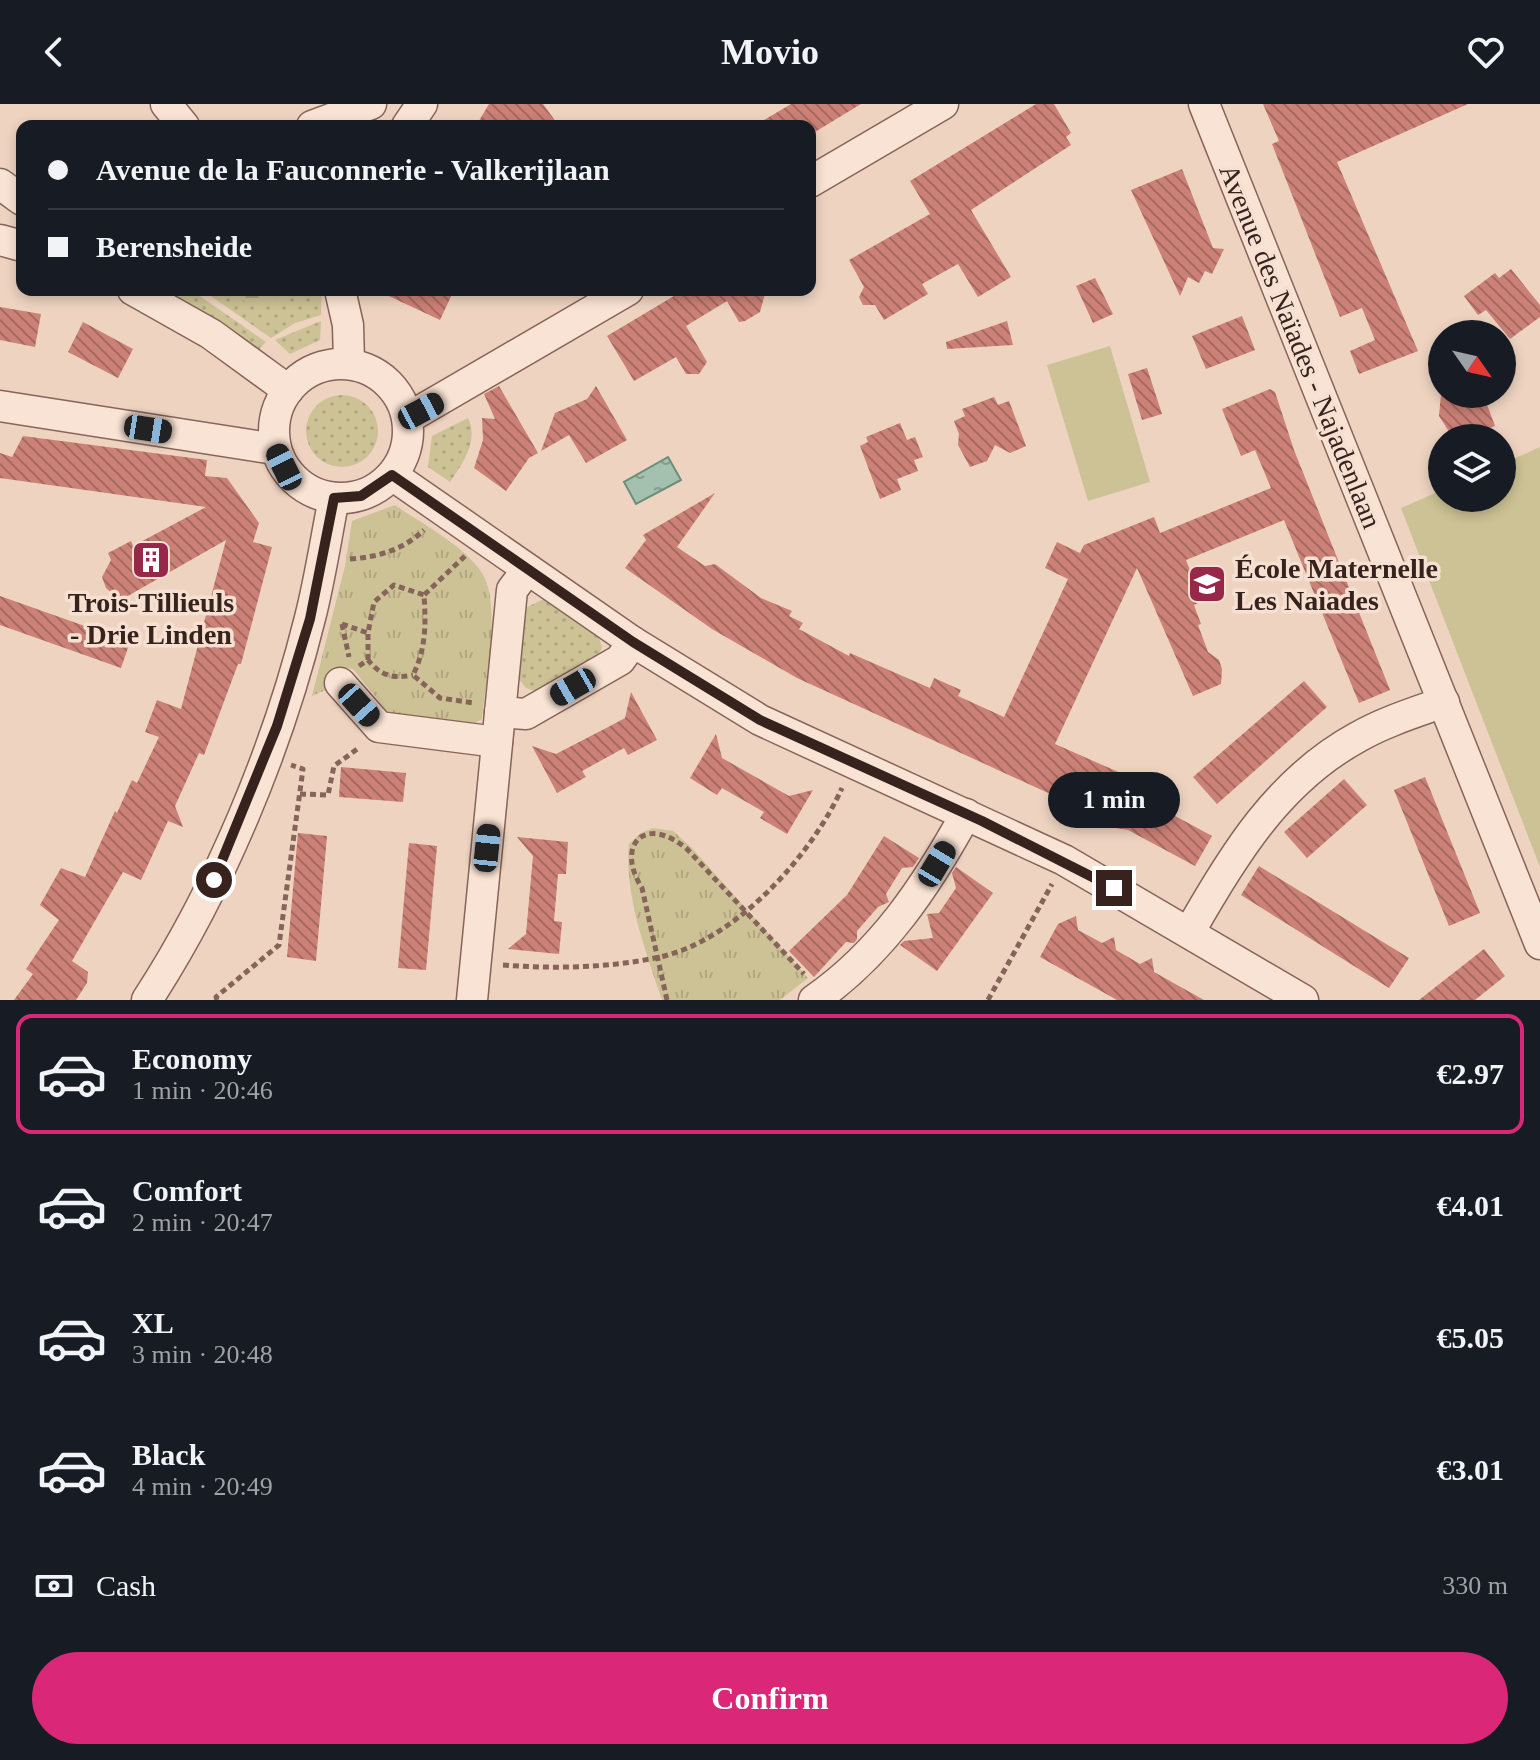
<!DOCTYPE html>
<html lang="en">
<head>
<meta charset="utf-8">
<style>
	body { margin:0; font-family:Georgia,serif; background:#242831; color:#f1f3f6; height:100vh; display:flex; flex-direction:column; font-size:30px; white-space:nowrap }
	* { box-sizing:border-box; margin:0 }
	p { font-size:26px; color:#9ea1a6 }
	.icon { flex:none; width:44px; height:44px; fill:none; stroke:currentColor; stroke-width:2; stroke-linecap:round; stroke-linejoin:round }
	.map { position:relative; height:896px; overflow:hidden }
	.sheet { display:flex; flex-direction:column; background:#171b24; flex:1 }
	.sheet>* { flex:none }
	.banner { position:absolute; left:16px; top:16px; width:800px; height:176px; border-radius:16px; box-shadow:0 4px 12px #0003; display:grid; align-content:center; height:176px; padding:0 32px; background:#171b24 }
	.needle { width:52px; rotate:124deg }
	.tools { position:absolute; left:1428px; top:216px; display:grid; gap:16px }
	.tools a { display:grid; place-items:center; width:88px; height:88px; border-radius:50%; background:#171b24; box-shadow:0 4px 12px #0003; font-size:40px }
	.end { position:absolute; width:36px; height:36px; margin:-18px; border:10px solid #37221d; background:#fff; box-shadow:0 0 0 4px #fff }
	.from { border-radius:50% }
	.bubble { position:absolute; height:56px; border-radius:28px; background:#171b24; box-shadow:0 4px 12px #0003; font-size:26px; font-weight:800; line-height:56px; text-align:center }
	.car { position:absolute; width:24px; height:48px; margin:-24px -12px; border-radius:10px; box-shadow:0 0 6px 2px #0007; background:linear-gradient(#222 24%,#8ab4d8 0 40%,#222 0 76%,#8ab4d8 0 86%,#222 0) }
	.banner b { display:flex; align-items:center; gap:28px; height:76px; font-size:30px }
	.banner b+b { border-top:2px solid #363941 }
	.banner i { width:20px; height:20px; background:#f1f3f6 }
	ul { padding:14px 0 0; list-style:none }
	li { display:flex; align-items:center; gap:24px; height:120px; margin:0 16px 12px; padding:0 16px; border:4px solid transparent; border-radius:16px }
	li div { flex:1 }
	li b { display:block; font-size:30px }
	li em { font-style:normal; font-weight:800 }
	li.active { border-color:#db2777 }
	li>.icon { width:72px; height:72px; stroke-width:1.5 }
	.pay { display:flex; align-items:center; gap:20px; height:88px; padding:0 32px; font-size:30px }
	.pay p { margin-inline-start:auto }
	.primary-button { display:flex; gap:16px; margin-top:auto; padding:16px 32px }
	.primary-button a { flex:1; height:92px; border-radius:48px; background:#db2777; color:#fff; font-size:32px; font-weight:800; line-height:92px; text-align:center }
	header { display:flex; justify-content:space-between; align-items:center; height:104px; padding:0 32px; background:#171b24; font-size:36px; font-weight:800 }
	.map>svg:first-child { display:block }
	.grass { fill:url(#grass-dots) }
	.forest { fill:url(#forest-firs) }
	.park { fill:url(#park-tufts) }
	.garden { fill:#ccc295 }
	.water { fill:url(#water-ripples); stroke:#6b8e7b; stroke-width:2 }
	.building { fill:url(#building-back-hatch) }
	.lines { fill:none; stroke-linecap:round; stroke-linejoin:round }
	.minor-casing { stroke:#876459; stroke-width:33 }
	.path { stroke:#876459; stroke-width:5; stroke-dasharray:6 4; stroke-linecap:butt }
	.minor { stroke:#f9e3d4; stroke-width:30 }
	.route { stroke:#37221d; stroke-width:10 }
	.labels { text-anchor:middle; stroke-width:7; stroke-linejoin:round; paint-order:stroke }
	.street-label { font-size:28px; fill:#37221d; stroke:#f5e0d1 }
	.poi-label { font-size:28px; font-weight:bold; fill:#37221d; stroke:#f5e0d1; text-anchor:start }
</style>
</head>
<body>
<header><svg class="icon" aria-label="back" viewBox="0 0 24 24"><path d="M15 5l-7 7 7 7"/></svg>Movio<svg class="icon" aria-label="heart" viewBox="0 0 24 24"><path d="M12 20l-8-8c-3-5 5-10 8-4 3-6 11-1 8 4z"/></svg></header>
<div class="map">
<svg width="1540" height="896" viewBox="0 0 1540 896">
	<defs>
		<pattern id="grass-dots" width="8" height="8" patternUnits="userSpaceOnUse" patternTransform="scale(2)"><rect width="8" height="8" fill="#ccc295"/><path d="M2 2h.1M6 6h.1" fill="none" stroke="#b0a680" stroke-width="1.8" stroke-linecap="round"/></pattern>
		<pattern id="forest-firs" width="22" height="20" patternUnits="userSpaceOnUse" patternTransform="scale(2)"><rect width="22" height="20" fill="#ccc295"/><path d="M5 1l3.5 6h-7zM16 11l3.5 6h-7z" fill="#b0a680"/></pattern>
		<pattern id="park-tufts" width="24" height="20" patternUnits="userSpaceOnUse" patternTransform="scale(2)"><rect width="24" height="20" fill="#ccc295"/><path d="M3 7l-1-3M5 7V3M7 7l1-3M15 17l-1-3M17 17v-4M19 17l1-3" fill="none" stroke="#b0a680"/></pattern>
		<pattern id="water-ripples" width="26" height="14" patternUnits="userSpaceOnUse" patternTransform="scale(2)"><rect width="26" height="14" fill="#a4c0af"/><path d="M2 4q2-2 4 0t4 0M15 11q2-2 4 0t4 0" fill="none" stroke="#869c8e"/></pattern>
		<pattern id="building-back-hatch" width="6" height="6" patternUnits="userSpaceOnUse" patternTransform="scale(2)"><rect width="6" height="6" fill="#cc8177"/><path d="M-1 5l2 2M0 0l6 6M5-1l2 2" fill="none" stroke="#a66961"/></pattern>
	</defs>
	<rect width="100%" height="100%" fill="#eed3c1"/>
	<!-- grass -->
	<g class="grass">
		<polygon points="163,186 191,186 266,238 255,249"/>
		<polygon points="202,186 230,186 232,190 322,186 321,211 295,219 271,234"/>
		<polygon points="321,217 320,236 290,250 275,236"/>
		<circle cx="342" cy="327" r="36"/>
		<path d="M468,314c11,23 -5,45 -18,64l-22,-15 4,-31z"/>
		<polygon points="544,495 599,534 602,543 597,557 535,587 526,584 518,574 525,504"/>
	</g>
	<!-- forest -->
	<path class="forest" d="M230,186h71c-23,14 -51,23 -71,0z"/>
	<!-- park -->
	<g class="park">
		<path d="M395,401c27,19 69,40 87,68 20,31 3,109 0,146l-7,4 -86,-10 -36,-44 -6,-1 -15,19 -20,9 33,-130 7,-45z"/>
		<path d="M653,724l20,3 18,16 117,131 -28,22h-118c-16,-48 -38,-105 -33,-156l12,-11z"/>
	</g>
	<!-- garden -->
	<g class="garden">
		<polygon points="1110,242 1150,378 1088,397 1047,261"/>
		<polygon points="1540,343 1540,763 1401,404 1442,386 1442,394 1502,394 1502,360"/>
	</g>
	<!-- water -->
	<polygon class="water" points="668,353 681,376 636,400 624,378"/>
	<!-- building -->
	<g class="building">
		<polygon points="489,0 543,0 559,22 476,22"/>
		<polygon points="791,0 861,0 810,31 810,22 754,22"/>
		<polygon points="1036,0 1054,0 1071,29 1066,33 1071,41 971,106 1011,173 978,193 958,160 922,180 928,190 884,216 875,201 863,201 859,193 864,183 849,156 930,110 910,77"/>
		<polygon points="1263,0 1468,0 1337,58 1418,247 1359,270 1350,247 1375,236 1362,204 1340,213 1272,40 1279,37"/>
		<polygon points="1182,65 1213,144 1224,145 1212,170 1205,167 1199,179 1188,173 1180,192 1131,86"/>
		<polygon points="1511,165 1540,201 1540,213 1510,235 1486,206 1478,211 1464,192 1495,169 1499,174"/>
		<polygon points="1095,174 1113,210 1093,219 1076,182"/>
		<polygon points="376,186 454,186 440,216"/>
		<polygon points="684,186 766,186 760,208 745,217 739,218 727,197 686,222 707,258 699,270 686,270 676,253 634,277 607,232"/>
		<polygon points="0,203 41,210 35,243 0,236"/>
		<polygon points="1242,212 1255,246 1206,265 1192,232"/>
		<polygon points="1007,217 1013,241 947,245 946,238"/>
		<polygon points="83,218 133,245 118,274 68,248"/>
		<polygon points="1147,264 1162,310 1142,316 1128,270"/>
		<polygon points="499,282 538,349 529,354 506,387 474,364 483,336 482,314 495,315 484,290"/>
		<polygon points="596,282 627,336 586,359 569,331 541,347 555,309 587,295"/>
		<polygon points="1270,285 1275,288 1294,346 1390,586 1359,599 1284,416 1186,456 1202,497 1194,501 1201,520 1198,521 1208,548 1219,556 1222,565 1221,580 1193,592 1137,464 1055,640 1150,682 1144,695 1212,732 1195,762 1128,726 1115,724 1116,720 797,574 712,525 625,464 646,436 643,431 715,389 677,443 705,462 715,460 761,494 792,507 789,512 803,519 799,525 849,552 850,549 930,584 934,574 961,586 958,592 1004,613 1068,475 1045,464 1057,438 1080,449 1084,441 1154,413 1160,429 1271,384 1255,346 1241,352 1222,305"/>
		<polygon points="1441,290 1483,290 1495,322 1465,334 1453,334 1439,312"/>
		<polygon points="994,293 998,301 1009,297 1026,342 1010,349 995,341 987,357 970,363 958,341 959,330 954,317 965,312 962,305"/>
		<polygon points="900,319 907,336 915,333 923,353 914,356 918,367 897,375 901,386 880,395 860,342 868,338 866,333"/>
		<polygon points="23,332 207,356 205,372 227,374 259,419 253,438 272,443 241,560 238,560 204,651 199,649 175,702 183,723 168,717 141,776 123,768 72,857 88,868 87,879 76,896 14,896 33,870 26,865 59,816 40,801 61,764 85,773 115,707 117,709 132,676 137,679 159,633 145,628 157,596 181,605 226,436 126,493 114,491 106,484 102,473 111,456 108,449 131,437 133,442 206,403 0,374 0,349 12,353"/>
		<polygon points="0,492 130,538 121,564 0,521"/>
		<polygon points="1304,577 1327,603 1217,700 1193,673"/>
		<polygon points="631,588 657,636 628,651 624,644 582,667 586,673 557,689 532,642 556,650 612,621 625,614"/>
		<polygon points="716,630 722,654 789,692 813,686 787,730 760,714 764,708 722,684 717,691 690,674"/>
		<polygon points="341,663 406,669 403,698 339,693"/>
		<polygon points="1425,673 1480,809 1449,822 1394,686"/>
		<polygon points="1344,675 1367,701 1307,754 1284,728"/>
		<polygon points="298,729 327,732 316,857 287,853"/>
		<polygon points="884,732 919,754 913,763 902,764 886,790 889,798 878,803 857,827 857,835 854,839 846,838 814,873 789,847 847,791"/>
		<polygon points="517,733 568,738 566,770 558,770 554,817 562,818 559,850 508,845 526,830 533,752"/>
		<polygon points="409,739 437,742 426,866 398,864"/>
		<polygon points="1259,762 1409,854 1389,884 1241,791"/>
		<polygon points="956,763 993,789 937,867 900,841 904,837 933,834 927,810 939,809 956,784 952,769"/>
		<polygon points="1076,812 1078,826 1102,839 1114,833 1116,846 1140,860 1152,854 1154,868 1204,896 1117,896 1040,853 1058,820"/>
		<polygon points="1484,845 1505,872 1475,896 1419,896"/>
	</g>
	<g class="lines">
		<defs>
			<g id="minor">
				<polyline points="166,0 184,22"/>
				<polyline points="1204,0 1540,840"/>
				<polyline points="312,22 371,0"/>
				<polyline points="407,22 422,0"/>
				<polyline points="810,78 943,0"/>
				<polyline points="0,80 22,96"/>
				<polyline points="0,136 22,142"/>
				<polyline points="133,186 211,230 288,286"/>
				<polyline points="340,186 348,221 349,259"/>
				<circle cx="341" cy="327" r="67"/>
				<polyline points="0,302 275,345"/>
				<polyline points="408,314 628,186"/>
				<polyline points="392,371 633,538 760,616 1064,756 1303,896"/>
				<polyline points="340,579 379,623 497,638"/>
				<polyline points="500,608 526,610 620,556 633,538"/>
				<path d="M1190,827c43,-76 89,-151 168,-194 26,-15 58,-25 86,-35"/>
				<path d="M147,896c73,-112 131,-253 163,-382 10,-39 16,-80 24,-120"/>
				<polyline points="472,896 512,486 527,466"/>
				<path d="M814,896c68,-47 113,-115 152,-186"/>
			</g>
		</defs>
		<!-- minor casing -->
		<use href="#minor" class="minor-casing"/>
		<!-- path -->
		<g class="path">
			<path d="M465,452l-41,39c2,29 2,54 -11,80l27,23 34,5"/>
			<path d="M350,455c28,-2 53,-9 74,-29"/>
			<polyline points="342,520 349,553"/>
			<polyline points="342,520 368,529"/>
			<polyline points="368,556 368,529 374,498 394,481 424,491"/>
			<path d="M359,562l9,-6c13,16 25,19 45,15"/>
			<polyline points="300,690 328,691 334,662 360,643"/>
			<path d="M503,861c52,4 106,3 157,-8 76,-17 152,-102 182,-169"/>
			<polyline points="217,896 216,893 279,841 303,665 291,661"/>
			<path d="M667,896l-25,-112c-27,-42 2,-75 45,-39l117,125"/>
			<polyline points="988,896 1052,780"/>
		</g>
		<!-- minor -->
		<use href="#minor" class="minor"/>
	</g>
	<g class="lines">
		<!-- route -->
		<polyline class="route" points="214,776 277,622 310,515 334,394 361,392 392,371 633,538 760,616 982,717 1114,784"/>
	</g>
	<!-- icons -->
	<defs>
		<symbol id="building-square" viewBox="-11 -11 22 22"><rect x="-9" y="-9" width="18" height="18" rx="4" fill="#97284a" stroke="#f5e0d1"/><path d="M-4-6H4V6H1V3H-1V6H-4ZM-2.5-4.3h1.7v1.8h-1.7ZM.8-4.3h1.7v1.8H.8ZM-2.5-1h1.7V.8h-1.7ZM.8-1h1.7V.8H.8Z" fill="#fff"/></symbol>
		<symbol id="school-square" viewBox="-11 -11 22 22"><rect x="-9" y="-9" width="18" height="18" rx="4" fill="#97284a" stroke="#f5e0d1"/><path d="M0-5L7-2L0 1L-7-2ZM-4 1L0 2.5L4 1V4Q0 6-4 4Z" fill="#fff"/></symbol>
	</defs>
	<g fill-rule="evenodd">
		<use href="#building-square" x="129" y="434" width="44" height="44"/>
		<use href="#school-square" x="1185" y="458" width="44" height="44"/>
	</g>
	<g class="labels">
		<!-- street labels -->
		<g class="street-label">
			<text transform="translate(1301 242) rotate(68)" y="10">Avenue des Naïades - Najadenlaan</text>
		</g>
		<!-- poi labels -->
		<g class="poi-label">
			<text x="1235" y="474">École Maternelle<tspan x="1235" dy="32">Les Naiades</tspan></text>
			<text x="151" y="508" text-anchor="middle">Trois-Tillieuls<tspan x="151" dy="32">- Drie Linden</tspan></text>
		</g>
	</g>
</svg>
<div class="tools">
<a><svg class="needle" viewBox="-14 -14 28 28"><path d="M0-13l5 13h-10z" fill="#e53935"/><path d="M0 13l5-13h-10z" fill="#9ea1a6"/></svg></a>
<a><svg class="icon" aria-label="layers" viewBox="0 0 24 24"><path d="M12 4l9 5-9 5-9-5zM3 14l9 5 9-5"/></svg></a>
</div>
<i class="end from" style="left:214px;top:776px"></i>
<i class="end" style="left:1114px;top:784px"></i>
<div class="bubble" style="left:1048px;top:668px;width:132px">1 min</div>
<i class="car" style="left:421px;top:307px;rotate:62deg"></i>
<i class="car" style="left:148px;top:325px;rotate:99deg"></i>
<i class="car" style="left:284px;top:363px;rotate:334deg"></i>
<i class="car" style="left:573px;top:583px;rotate:240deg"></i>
<i class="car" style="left:359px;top:601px;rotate:138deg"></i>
<i class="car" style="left:487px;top:744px;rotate:6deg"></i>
<i class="car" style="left:937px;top:760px;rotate:31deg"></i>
<div class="banner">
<b><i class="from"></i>Avenue de la Fauconnerie - Valkerijlaan</b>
<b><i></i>Berensheide</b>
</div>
</div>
<section class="sheet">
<ul>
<li class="active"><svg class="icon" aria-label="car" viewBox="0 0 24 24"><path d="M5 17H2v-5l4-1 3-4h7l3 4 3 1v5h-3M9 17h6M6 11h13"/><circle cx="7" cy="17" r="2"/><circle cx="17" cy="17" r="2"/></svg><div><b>Economy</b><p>1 min · 20:46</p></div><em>€2.97</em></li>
<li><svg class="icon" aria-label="car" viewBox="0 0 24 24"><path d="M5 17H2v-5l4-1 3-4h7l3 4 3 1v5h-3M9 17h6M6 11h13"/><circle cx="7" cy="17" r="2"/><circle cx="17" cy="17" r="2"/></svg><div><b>Comfort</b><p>2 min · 20:47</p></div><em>€4.01</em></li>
<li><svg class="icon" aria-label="car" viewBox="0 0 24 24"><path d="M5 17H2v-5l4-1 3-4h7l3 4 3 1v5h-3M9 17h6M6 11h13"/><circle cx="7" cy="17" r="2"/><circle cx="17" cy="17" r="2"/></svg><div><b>XL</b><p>3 min · 20:48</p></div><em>€5.05</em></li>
<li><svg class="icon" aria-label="car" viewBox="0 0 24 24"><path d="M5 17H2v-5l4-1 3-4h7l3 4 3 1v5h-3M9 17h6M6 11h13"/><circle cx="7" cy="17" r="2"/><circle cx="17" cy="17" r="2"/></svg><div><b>Black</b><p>4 min · 20:49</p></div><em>€3.01</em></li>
</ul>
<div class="pay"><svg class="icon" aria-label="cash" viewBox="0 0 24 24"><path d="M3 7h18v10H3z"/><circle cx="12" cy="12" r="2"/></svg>Cash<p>330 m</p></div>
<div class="primary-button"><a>Confirm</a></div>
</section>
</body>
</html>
